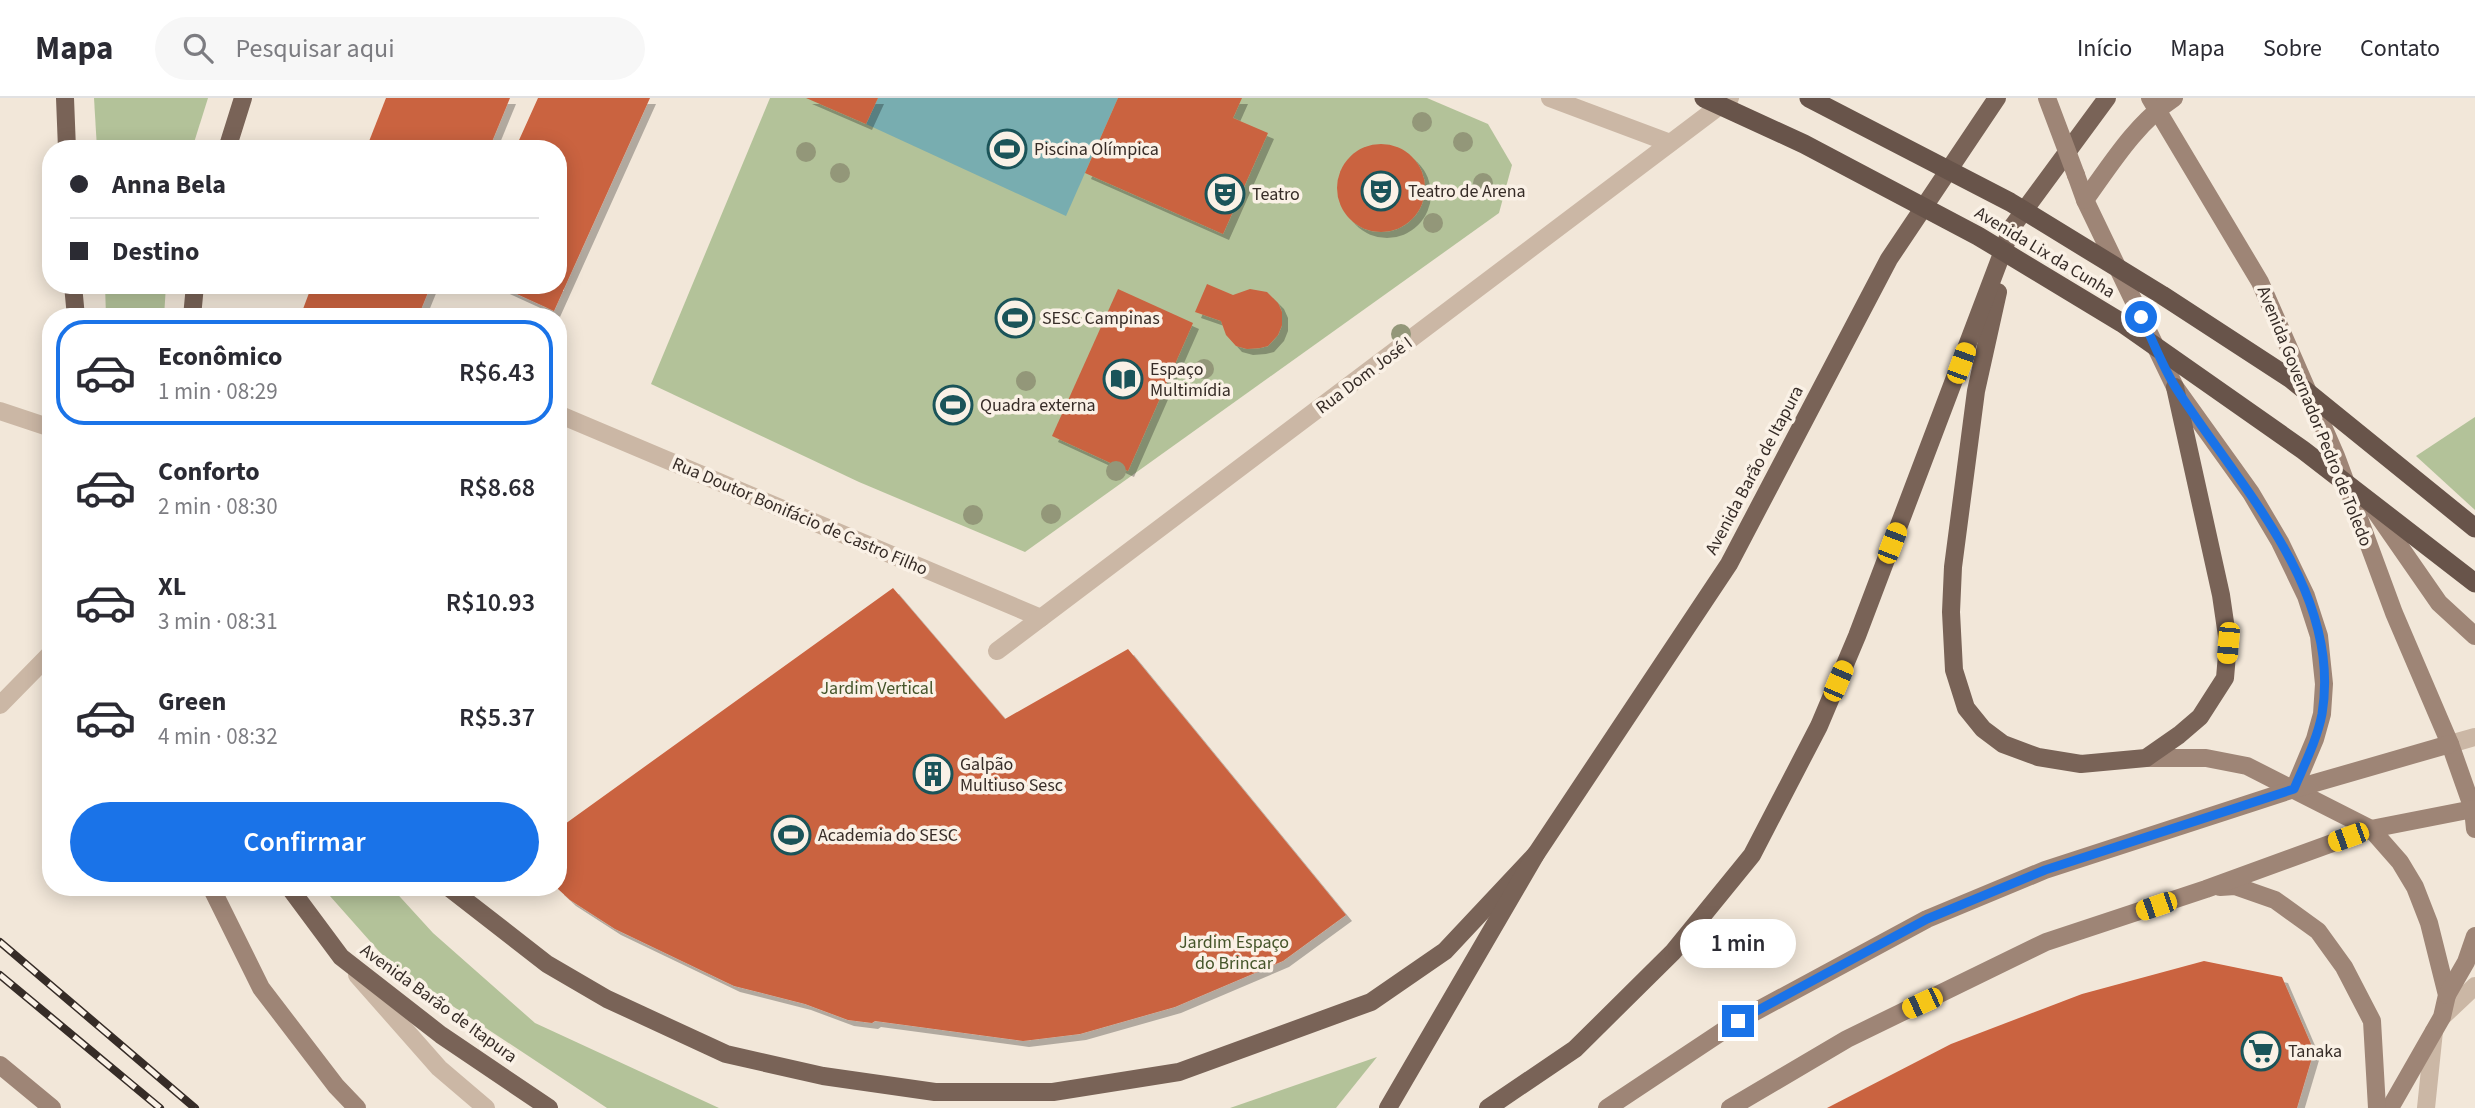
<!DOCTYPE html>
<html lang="pt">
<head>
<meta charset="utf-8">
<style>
	body { margin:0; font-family:"Source Sans 3",sans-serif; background:#f7f7f7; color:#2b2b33; height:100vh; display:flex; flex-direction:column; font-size:26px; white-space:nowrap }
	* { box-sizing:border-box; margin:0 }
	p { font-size:23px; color:#7c7c81 }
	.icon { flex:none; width:38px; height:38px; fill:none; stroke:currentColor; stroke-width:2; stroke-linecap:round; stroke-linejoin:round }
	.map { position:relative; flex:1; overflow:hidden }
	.drawer { position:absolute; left:42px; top:210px; width:525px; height:588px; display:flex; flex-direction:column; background:#fff; border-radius:28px; box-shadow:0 4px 18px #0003 }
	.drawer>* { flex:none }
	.hud { position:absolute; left:42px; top:42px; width:525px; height:154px; border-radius:28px; box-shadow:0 4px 18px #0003; display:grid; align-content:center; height:154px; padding:0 28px; background:#fff }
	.end { position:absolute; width:32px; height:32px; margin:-16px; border:9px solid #1a73e8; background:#fff; box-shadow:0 0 0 4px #fff }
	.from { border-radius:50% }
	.bubble { position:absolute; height:49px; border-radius:24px; background:#fff; box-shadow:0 4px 18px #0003; font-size:23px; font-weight:600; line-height:49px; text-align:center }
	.car { position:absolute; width:21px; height:42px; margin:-21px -10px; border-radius:9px; box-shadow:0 0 5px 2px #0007; background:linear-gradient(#f5c518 24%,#345 0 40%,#f5c518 0 76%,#345 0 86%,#f5c518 0) }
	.hud b { display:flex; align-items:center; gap:24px; height:66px; font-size:26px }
	.hud b+b { border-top:2px solid #e1e1e2 }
	.hud i { width:18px; height:18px; background:#2b2b33 }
	ul { padding:12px 0 0; list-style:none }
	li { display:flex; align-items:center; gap:21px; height:105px; margin:0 14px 10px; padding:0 14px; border:4px solid transparent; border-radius:28px }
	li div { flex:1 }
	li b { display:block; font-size:26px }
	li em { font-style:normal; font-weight:600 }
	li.selected { border-color:#1a73e8 }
	li>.icon { width:63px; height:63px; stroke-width:1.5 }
	.button { display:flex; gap:14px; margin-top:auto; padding:14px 28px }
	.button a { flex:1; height:80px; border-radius:42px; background:#1a73e8; color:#fff; font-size:28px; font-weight:600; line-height:80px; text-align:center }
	header { display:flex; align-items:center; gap:42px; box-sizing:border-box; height:98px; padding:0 35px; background:#fff; border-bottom:2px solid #e1e1e2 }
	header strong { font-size:33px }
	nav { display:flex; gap:38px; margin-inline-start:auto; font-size:24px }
	.search { width:490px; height:63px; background:#f7f7f7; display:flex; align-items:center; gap:18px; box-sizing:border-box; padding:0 24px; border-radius:38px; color:#7c7c81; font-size:26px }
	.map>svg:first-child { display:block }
	.green { fill:#b3c299 }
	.water { fill:#78adb0 }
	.building { fill:#ca6340; filter:url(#shadow) }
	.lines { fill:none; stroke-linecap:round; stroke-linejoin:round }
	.service { stroke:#cbb7a5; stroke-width:18 }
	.minor { stroke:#cbb7a5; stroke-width:18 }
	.tertiary { stroke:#cbb7a5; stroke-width:18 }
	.secondary { stroke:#9e8576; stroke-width:18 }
	.primary { stroke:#796357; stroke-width:18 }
	.rail-casing { stroke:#362c27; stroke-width:8 }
	.rail { stroke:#faf1e6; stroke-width:5; stroke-dasharray:16; stroke-linecap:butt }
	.secondary-bridge { stroke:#9e8576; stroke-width:18 }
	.trunk-bridge { stroke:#68544a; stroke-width:19 }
	.tree { fill:#939779 }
	.route { stroke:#1a73e8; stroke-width:9 }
	.labels { text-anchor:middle; stroke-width:7; stroke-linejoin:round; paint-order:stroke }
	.poi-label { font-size:18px; fill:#362c27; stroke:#faf1e6; text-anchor:start }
	.street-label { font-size:18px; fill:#362c27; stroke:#faf1e6 }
	.park-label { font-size:18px; fill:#45552a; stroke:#faf1e6 }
</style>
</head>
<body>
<header>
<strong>Mapa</strong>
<div class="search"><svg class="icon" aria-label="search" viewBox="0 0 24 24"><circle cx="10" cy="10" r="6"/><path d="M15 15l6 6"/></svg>Pesquisar aqui</div>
<nav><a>Início</a><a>Mapa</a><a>Sobre</a><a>Contato</a></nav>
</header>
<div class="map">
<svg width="2475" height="1010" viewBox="0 0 2475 1010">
	<defs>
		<filter id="shadow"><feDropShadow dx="6" dy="6" stdDeviation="0" flood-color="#0004"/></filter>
	</defs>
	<rect width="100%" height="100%" fill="#f2e7d9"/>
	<!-- green -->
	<g class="green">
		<polygon points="94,0 208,0 192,51 97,51"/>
		<polygon points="770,0 1427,0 1488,26 1512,67 1499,115 1025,454 859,384 651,286"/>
		<polygon points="105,187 166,187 164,219 106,219"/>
		<polygon points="2475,319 2475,412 2416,358"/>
		<polygon points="322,789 391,789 433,835 535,925 719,1010 607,1010 392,868"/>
		<polygon points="1377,959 1336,1010 1230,1010"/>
	</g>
	<!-- water -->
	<polygon class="water" points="878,0 1118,0 1066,118 866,26"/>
	<!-- building -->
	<g class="building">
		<polygon points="386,0 510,0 489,51 366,51"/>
		<polygon points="538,0 650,0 554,213 497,187 558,187 558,51 515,51"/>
		<polygon points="806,0 878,0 866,26"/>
		<polygon points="1118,0 1242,0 1233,20 1268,35 1223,136 1085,75"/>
		<circle cx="1381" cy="90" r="44"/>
		<polygon points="1207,186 1233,197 1250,191 1267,194 1278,205 1282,214 1282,227 1278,237 1268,248 1260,250 1247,251 1236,248 1226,237 1221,223 1195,214"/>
		<polygon points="312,187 431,187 418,219 300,219"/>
		<polygon points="1118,191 1193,225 1128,373 1052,338"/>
		<polygon points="893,490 1005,621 1128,551 1346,817 1283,863 1175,909 1080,936 1023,943 875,923 872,925 848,922 805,906 734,888 615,831 570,802 558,791 558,731"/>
		<polygon points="2204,863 2282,879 2314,953 2297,1010 1827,1010 1951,946 2082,896"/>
	</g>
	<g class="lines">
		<!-- service -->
		<g class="service">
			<polyline points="0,313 51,330"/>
			<polyline points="0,607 51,555"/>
			<polyline points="357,877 439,970 486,1010"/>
			<polyline points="2442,919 2475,888"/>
			<polyline points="2426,1010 2434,933"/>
		</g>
		<!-- minor -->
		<g class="minor">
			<polyline points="1550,0 1670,45"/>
			<polyline points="558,316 1041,520"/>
			<polyline points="997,553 1730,0"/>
		</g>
		<!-- tertiary -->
		<polyline class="tertiary" points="2450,646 2475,639"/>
		<!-- secondary -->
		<g class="secondary">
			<polyline points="2150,0 2260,184 2336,358 2394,515 2450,646 2473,711 2475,731"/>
			<polyline points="2076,77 2085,102 2175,289 2251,395 2280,444 2306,498 2319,538 2324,586 2322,616 2315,641 2294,691"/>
			<path d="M2085,102c26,-36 51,-77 89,-102"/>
			<polyline points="2371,407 2439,505 2475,538"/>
			<polyline points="2146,660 2206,660 2247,668 2371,731 2400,764 2415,789 2429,825 2447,897 2442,919 2390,1010"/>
			<polyline points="211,789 261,890 336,988 357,1010"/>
			<polyline points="2220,789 2235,788 2275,802 2318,833 2344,869 2372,923 2377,1010"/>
			<polyline points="2447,897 2466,864 2475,838"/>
			<polyline points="0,967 52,1010"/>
			<polyline points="1607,1010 1738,923 1927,821 2045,772 2294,691 2450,646"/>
			<polyline points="1730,1010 1847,941 2046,844 2206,791 2371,731 2473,711"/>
		</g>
		<!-- primary -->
		<g class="primary">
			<polyline points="65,0 67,51"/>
			<polyline points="227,51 243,0"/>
			<polyline points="73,187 76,219"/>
			<polyline points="1998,194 1976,293 1953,469 1951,514 1954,572 1966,610 1983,631 2003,646 2038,659 2081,666 2146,660 2179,637 2200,619 2225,580 2228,545 2221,497 2175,289"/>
			<polyline points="192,219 195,187"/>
			<polyline points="289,789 341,859 441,937 549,1010"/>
			<polyline points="448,789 547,866 607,901 726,956 823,978 935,994 1053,994 1179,974 1371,904 1445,853 1536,756"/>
			<polyline points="1388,1010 1536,756 1729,466 1889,161 1997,0"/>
			<polyline points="1488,1010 1575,951 1673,854 1752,757 1819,628 1857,538 2012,129 2107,0"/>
		</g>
		<defs>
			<g id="rail">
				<polyline points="0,844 195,1010"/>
				<polyline points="0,877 160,1010"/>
			</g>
		</defs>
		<!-- rail casing -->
		<use href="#rail" class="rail-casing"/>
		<!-- rail -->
		<use href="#rail" class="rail"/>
		<!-- secondary-bridge -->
		<polyline class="secondary-bridge" points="2047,0 2076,77"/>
		<!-- trunk-bridge -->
		<g class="trunk-bridge">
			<polyline points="1704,0 1804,46 1978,138 2122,225 2303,352 2475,485"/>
			<polyline points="1809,0 2010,104 2162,197 2291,281 2475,430"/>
		</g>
	</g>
	<!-- trees -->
	<g class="tree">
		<circle cx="1422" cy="24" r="10"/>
		<circle cx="1463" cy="44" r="10"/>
		<circle cx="806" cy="54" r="10"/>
		<circle cx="840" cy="75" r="10"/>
		<circle cx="1483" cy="85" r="10"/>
		<circle cx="1433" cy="125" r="10"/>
		<circle cx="1401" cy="236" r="10"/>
		<circle cx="1204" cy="271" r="10"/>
		<circle cx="1026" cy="283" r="10"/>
		<circle cx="1116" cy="373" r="10"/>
		<circle cx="1051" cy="416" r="10"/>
		<circle cx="973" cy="417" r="10"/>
	</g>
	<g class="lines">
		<!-- route -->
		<path class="route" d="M1738,923l189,-102 118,-49 249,-81c10,-24 23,-49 28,-75 21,-124 -85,-230 -146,-326 -14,-22 -23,-48 -35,-71"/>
	</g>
	<!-- icons -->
	<defs>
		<symbol id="stadium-ring" viewBox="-11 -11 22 22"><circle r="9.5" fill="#faf1e6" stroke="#1b5459" stroke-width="1.5"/><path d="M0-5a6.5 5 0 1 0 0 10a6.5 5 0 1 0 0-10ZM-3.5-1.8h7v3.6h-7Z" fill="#1b5459"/></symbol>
		<symbol id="theatre-ring" viewBox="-11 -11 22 22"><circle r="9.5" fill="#faf1e6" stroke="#1b5459" stroke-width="1.5"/><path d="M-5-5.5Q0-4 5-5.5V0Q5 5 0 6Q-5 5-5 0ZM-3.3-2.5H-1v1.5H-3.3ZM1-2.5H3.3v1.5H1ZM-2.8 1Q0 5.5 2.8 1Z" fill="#1b5459"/></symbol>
		<symbol id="library-ring" viewBox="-11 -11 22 22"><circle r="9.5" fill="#faf1e6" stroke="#1b5459" stroke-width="1.5"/><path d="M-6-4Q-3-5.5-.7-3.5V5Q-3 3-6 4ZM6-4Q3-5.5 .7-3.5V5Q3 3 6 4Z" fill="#1b5459"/></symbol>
		<symbol id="building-ring" viewBox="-11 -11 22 22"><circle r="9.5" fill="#faf1e6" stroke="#1b5459" stroke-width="1.5"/><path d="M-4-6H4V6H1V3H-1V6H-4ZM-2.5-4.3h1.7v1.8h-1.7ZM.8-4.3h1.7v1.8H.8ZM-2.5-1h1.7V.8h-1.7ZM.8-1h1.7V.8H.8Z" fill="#1b5459"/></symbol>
		<symbol id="supermarket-ring" viewBox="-11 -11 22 22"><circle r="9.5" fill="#faf1e6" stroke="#1b5459" stroke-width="1.5"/><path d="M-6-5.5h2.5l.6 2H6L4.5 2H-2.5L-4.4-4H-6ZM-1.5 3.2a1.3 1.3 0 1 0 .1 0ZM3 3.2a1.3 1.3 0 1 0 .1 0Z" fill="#1b5459"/></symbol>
	</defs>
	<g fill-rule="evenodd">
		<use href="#stadium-ring" x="985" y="29" width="44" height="44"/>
		<use href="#theatre-ring" x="1359" y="71" width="44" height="44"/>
		<use href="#theatre-ring" x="1203" y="74" width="44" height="44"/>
		<use href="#stadium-ring" x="993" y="198" width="44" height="44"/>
		<use href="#library-ring" x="1101" y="259" width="44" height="44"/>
		<use href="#stadium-ring" x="931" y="285" width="44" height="44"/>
		<use href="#building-ring" x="911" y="654" width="44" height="44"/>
		<use href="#stadium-ring" x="769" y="715" width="44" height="44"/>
		<use href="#supermarket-ring" x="2239" y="931" width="44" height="44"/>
	</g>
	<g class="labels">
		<!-- poi labels -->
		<g class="poi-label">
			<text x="1034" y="57">Piscina Olímpica</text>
			<text x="1408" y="99">Teatro de Arena</text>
			<text x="1252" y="102">Teatro</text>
			<text x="1042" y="226">SESC Campinas</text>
			<text x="1150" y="277">Espaço<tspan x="1150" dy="21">Multimídia</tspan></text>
			<text x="980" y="313">Quadra externa</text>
			<text x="960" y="672">Galpão<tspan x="960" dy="21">Multiuso Sesc</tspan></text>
			<text x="818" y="743">Academia do SESC</text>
			<text x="2288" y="959">Tanaka</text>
		</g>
		<!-- street labels -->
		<g class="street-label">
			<text transform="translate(2045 154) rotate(31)" y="6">Avenida Lix da Cunha</text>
			<text transform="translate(1364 277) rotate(-37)" y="6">Rua Dom José I</text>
			<text transform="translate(2315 318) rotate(68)" y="6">Avenida Governador Pedro de Toledo</text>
			<text transform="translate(1754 372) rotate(-62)" y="6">Avenida Barão de Itapura</text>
			<text transform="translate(800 418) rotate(23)" y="6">Rua Doutor Bonifácio de Castro Filho</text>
			<text transform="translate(439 905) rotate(36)" y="6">Avenida Barão de Itapura</text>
		</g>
		<!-- park labels -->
		<g class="park-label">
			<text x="877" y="596">Jardim Vertical</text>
			<text x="1234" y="850">Jardim Espaço<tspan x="1234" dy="21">do Brincar</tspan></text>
		</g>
	</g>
</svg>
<i class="end from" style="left:2141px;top:219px"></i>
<i class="end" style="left:1738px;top:923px"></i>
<div class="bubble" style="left:1680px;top:821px;width:116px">1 min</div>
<i class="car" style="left:1961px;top:265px;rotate:20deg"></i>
<i class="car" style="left:1892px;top:445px;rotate:21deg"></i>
<i class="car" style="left:2228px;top:545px;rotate:185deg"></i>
<i class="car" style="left:1838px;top:583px;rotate:23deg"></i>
<i class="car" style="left:2348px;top:739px;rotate:250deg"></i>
<i class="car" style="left:2156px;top:808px;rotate:251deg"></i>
<i class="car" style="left:1922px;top:905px;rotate:245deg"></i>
<div class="hud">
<b><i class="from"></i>Anna Bela</b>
<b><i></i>Destino</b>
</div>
<section class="drawer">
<ul>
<li class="selected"><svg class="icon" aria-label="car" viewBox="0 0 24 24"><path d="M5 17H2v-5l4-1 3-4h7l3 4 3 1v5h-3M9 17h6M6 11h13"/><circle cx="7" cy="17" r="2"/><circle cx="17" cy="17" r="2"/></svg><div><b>Econômico</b><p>1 min · 08:29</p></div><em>R$6.43</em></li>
<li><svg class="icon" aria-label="car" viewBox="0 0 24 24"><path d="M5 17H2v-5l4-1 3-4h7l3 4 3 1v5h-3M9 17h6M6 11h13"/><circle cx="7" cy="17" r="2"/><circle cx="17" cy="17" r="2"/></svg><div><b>Conforto</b><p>2 min · 08:30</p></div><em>R$8.68</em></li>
<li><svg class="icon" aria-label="car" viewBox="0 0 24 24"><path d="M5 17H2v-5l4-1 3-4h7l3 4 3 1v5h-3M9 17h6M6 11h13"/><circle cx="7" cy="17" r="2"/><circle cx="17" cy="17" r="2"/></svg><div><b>XL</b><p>3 min · 08:31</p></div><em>R$10.93</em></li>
<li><svg class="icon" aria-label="car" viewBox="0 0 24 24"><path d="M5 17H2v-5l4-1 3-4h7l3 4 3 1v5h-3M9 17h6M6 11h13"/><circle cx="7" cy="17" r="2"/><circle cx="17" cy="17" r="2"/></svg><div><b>Green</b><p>4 min · 08:32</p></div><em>R$5.37</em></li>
</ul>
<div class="button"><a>Confirmar</a></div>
</section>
</div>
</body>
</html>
